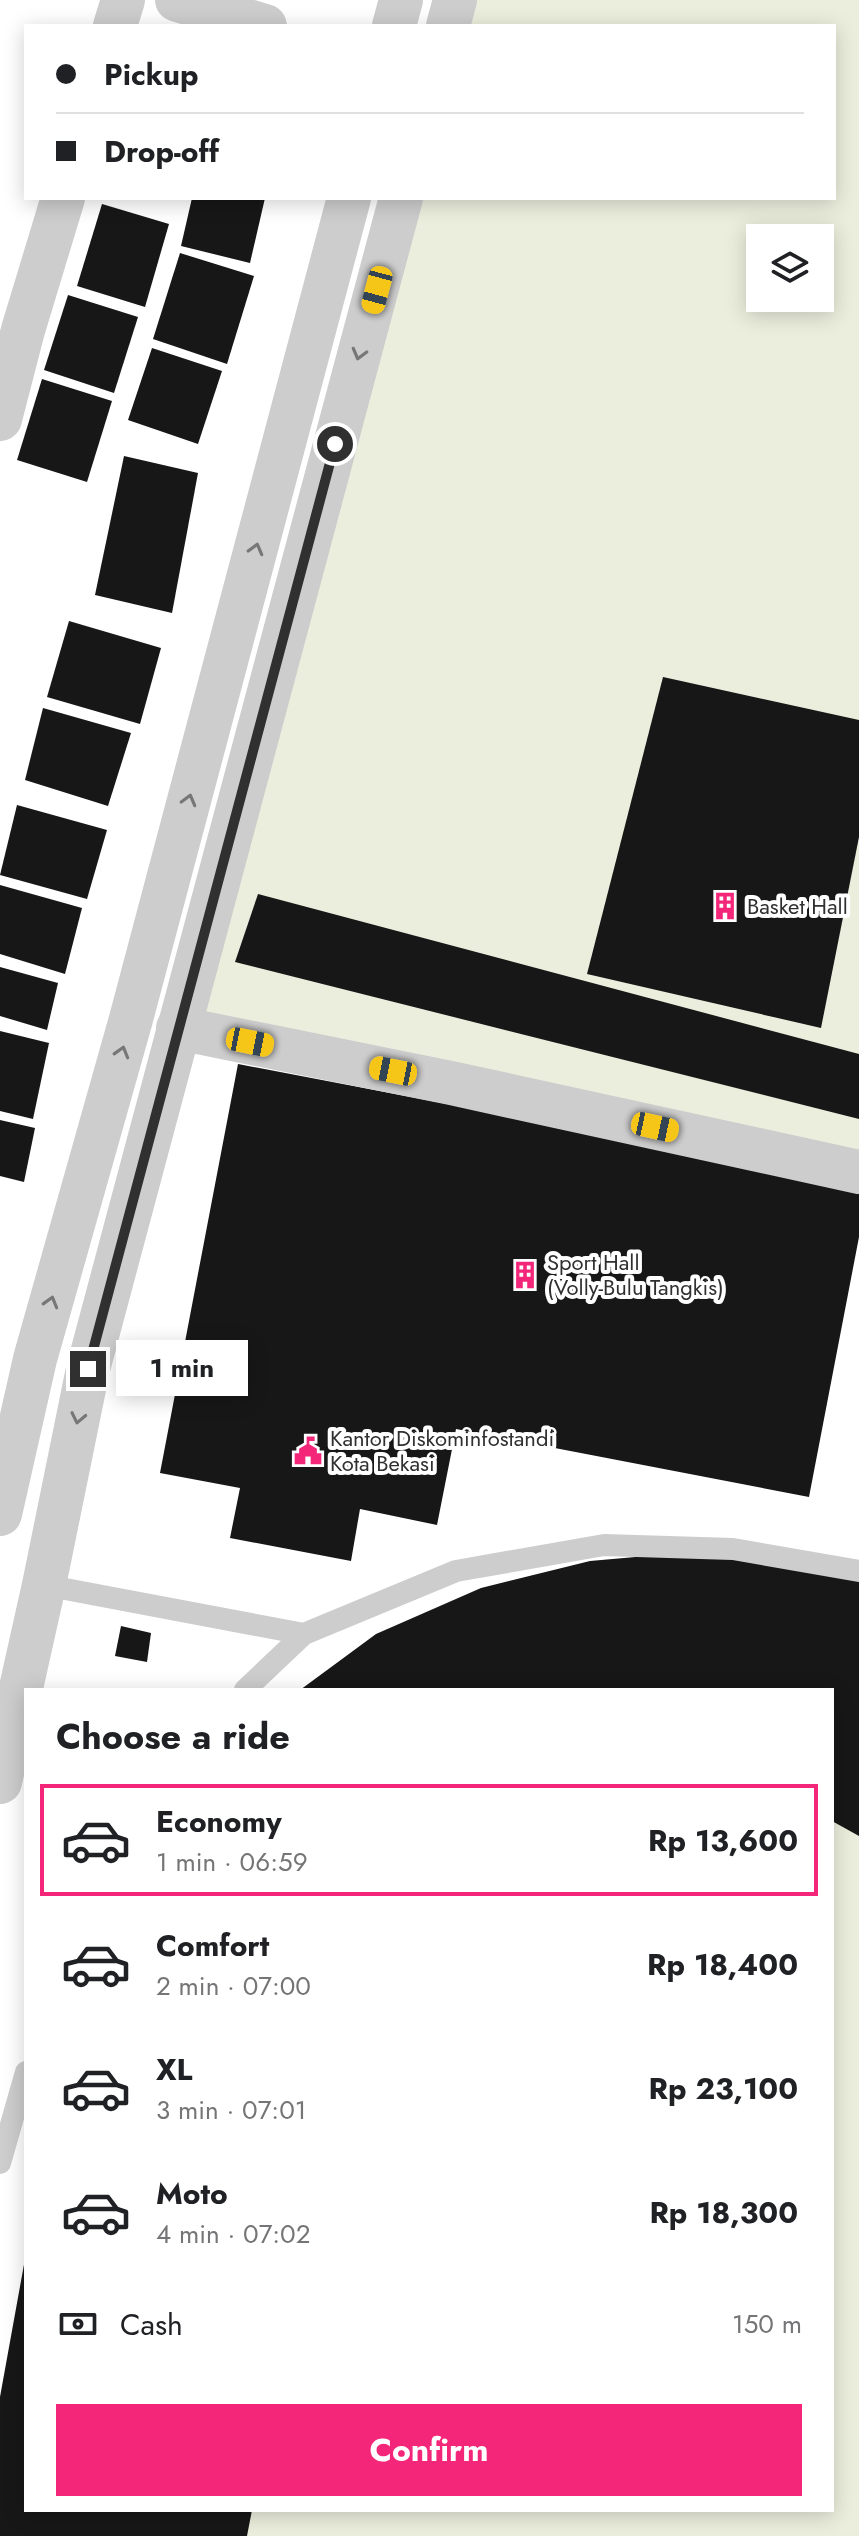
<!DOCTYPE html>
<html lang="en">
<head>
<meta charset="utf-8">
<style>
	body { margin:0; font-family:Jost,sans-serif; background:#f6f6f6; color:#202124; height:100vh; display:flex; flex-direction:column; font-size:30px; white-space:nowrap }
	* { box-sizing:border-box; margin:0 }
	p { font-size:26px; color:#757577 }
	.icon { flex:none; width:44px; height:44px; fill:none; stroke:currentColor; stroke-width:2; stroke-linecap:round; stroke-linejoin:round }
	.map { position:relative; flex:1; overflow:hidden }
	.sheet { position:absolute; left:24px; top:1688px; width:810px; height:824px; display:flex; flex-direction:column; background:#fff; border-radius:0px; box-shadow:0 4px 20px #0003 }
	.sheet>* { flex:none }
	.hud { position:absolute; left:24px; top:24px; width:812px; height:176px; border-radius:0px; box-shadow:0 4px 20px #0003; display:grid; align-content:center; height:176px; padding:0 32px; background:#fff }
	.tools { position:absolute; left:746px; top:224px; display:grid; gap:16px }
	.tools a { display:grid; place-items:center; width:88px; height:88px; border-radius:0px; background:#fff; box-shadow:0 4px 20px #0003; font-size:40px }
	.end { position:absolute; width:36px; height:36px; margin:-18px; border:10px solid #303030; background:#fff; box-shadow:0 0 0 4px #fff }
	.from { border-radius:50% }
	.bubble { position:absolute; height:56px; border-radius:0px; background:#fff; box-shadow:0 4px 20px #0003; font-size:26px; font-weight:700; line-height:56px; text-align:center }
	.car { position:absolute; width:24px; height:48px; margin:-24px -12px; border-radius:10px; box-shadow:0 0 6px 2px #0007; background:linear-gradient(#f5c518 24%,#345 0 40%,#f5c518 0 76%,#345 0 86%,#f5c518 0) }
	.hud b { display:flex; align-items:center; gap:28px; height:76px; font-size:30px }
	.hud b+b { border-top:2px solid #e0e0e0 }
	.hud i { width:20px; height:20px; background:#202124 }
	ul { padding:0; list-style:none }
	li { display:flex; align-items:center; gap:24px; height:112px; margin:0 16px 12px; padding:0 16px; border:4px solid transparent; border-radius:0px }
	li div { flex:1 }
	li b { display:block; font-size:30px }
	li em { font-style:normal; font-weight:700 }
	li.current { border-color:#f32679 }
	li>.icon { width:72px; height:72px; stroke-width:1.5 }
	h2 { padding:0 32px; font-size:36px; line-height:96px }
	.pay { display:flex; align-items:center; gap:20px; height:88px; padding:0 32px; font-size:30px }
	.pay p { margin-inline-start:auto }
	.button { display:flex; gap:16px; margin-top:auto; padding:16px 32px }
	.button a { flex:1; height:92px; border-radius:0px; background:#f32679; color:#fff; font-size:32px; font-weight:700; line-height:92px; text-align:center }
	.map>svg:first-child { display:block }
	.green { fill:#eceedd; fill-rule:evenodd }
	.building { fill:#171717 }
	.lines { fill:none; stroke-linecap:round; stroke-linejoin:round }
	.service { stroke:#cdcdcd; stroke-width:22 }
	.minor { stroke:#cdcdcd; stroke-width:44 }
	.oneway { stroke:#777 }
	.route { stroke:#303030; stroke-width:10 }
	.labels { text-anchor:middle; stroke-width:8; stroke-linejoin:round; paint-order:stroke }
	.poi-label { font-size:22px; fill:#303030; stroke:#fff; text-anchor:start }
</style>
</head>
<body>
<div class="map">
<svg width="859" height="2536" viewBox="0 0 859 2536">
	<rect width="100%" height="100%" fill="#fff"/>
	<!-- green -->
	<g class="green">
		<path d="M455,0h404v1172l-681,-144 223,-830h433v-172h-386zM760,238h60v60h-60z"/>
		<polygon points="859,1577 859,2536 0,2536 0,2397 26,2254 26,2510 832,2510 832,1690"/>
	</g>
	<!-- building -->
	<g class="building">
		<polygon points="192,198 265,198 250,263 181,246"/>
		<polygon points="102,204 169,224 145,307 77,286"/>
		<polygon points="180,253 254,276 227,364 153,339"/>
		<polygon points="68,295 138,317 114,393 44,370"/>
		<polygon points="152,348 222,371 198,444 128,420"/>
		<polygon points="42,379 112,401 87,482 17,460"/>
		<polygon points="124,456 198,473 172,613 95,595"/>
		<polygon points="69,621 161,648 140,724 47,697"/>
		<polygon points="663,677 859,720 859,837 821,1028 587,974"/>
		<polygon points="43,708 131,733 108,806 25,780"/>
		<polygon points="17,805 107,830 87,899 0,875"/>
		<polygon points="0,885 82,908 65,974 0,954"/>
		<polygon points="258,894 859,1054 859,1119 235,962"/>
		<polygon points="0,967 58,983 47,1030 0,1016"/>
		<polygon points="0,1031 49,1043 33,1119 0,1111"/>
		<polygon points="238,1064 859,1183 859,1237 809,1497 456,1429 437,1525 360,1509 351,1561 230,1538 240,1488 160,1473"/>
		<polygon points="0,1120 35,1128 24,1182 0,1176"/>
		<polygon points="692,1552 859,1577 859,1836 832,1821 832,1690 300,1690 376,1634 481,1588 590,1561"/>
		<polygon points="121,1626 151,1633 147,1662 115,1656"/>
		<polygon points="25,2259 26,2510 252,2510 247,2536 0,2536 0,2397"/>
	</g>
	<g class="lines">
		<!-- service -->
		<g class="service">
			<polyline points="44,1585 304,1634"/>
			<polyline points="245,1690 304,1634 456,1571 604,1545 733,1549 859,1571"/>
			<polyline points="0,2163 26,2072"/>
		</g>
		<!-- minor -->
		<g class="minor">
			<polyline points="177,0 265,26"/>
			<polyline points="115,26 123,0"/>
			<polyline points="394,26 401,0"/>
			<polyline points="448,26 455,0"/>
			<polyline points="0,419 23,330 63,198"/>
			<polyline points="178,1028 451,1083 859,1172"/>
			<polyline points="0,1514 35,1359 131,1019 349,198"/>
			<polyline points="0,1782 44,1585 88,1369 401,198"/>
		</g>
	</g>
	<!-- one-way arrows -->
	<defs><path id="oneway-chevron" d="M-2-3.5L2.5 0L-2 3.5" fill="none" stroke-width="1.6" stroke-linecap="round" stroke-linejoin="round" transform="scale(2)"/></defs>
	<g class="oneway">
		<use href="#oneway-chevron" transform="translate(359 354) rotate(105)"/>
		<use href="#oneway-chevron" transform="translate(256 549) rotate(-75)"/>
		<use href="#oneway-chevron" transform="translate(189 800) rotate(-75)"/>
		<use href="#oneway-chevron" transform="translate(122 1052) rotate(-74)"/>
		<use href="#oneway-chevron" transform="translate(51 1302) rotate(-74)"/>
		<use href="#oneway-chevron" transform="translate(78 1418) rotate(102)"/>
	</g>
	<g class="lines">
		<!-- route -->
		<polyline class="route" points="88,1369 335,444"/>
	</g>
	<!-- icons -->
	<defs>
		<symbol id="building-bare" viewBox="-9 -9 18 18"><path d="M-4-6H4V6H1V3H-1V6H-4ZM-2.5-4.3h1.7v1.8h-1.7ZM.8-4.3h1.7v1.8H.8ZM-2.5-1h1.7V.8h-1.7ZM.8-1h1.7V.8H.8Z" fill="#f32679" stroke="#fff" stroke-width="2.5" paint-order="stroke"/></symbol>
		<symbol id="civic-bare" viewBox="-9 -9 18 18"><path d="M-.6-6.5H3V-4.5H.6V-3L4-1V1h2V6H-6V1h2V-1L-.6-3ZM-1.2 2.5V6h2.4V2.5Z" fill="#f32679" stroke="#fff" stroke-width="2.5" paint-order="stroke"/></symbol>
	</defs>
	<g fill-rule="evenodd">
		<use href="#building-bare" x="705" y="886" width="40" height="40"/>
		<use href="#building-bare" x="505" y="1255" width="40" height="40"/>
		<use href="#civic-bare" x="288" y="1431" width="40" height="40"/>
	</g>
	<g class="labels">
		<!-- poi labels -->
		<g class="poi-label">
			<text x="747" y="914">Basket Hall</text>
			<text x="547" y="1270">Sport Hall<tspan x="547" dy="25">(Volly-Bulu Tangkis)</tspan></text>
			<text x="330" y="1446">Kantor Diskominfostandi<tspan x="330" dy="25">Kota Bekasi</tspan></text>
		</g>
	</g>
</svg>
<div class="tools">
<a><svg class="icon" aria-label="layers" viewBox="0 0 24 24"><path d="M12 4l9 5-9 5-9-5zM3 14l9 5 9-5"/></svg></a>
</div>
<i class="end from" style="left:335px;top:444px"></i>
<i class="end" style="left:88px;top:1369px"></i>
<div class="bubble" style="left:116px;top:1340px;width:132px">1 min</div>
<i class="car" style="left:377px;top:290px;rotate:195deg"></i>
<i class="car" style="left:250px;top:1042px;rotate:101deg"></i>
<i class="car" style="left:393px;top:1071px;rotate:281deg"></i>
<i class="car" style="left:655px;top:1127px;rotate:102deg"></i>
<div class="hud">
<b><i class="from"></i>Pickup</b>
<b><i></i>Drop-off</b>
</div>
<section class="sheet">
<h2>Choose a ride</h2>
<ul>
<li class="current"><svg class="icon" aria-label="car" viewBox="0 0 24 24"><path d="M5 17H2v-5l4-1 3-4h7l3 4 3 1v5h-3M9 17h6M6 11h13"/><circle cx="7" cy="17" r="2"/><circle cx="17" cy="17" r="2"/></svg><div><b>Economy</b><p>1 min · 06:59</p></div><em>Rp 13,600</em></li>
<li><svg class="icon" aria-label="car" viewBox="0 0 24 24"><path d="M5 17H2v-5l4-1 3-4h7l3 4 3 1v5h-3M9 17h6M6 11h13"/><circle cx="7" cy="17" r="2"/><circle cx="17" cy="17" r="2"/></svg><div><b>Comfort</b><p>2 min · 07:00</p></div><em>Rp 18,400</em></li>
<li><svg class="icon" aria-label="car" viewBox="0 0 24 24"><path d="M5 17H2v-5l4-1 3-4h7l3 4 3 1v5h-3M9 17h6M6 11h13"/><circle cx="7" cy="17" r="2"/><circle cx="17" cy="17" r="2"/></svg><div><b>XL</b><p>3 min · 07:01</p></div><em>Rp 23,100</em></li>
<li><svg class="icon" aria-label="car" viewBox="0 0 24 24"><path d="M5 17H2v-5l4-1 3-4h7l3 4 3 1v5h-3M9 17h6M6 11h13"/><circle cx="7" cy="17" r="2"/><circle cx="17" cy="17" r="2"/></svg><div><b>Moto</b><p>4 min · 07:02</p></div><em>Rp 18,300</em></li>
</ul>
<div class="pay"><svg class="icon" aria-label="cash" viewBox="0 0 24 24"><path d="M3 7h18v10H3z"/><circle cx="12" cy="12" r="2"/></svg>Cash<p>150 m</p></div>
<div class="button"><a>Confirm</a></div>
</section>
</div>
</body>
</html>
